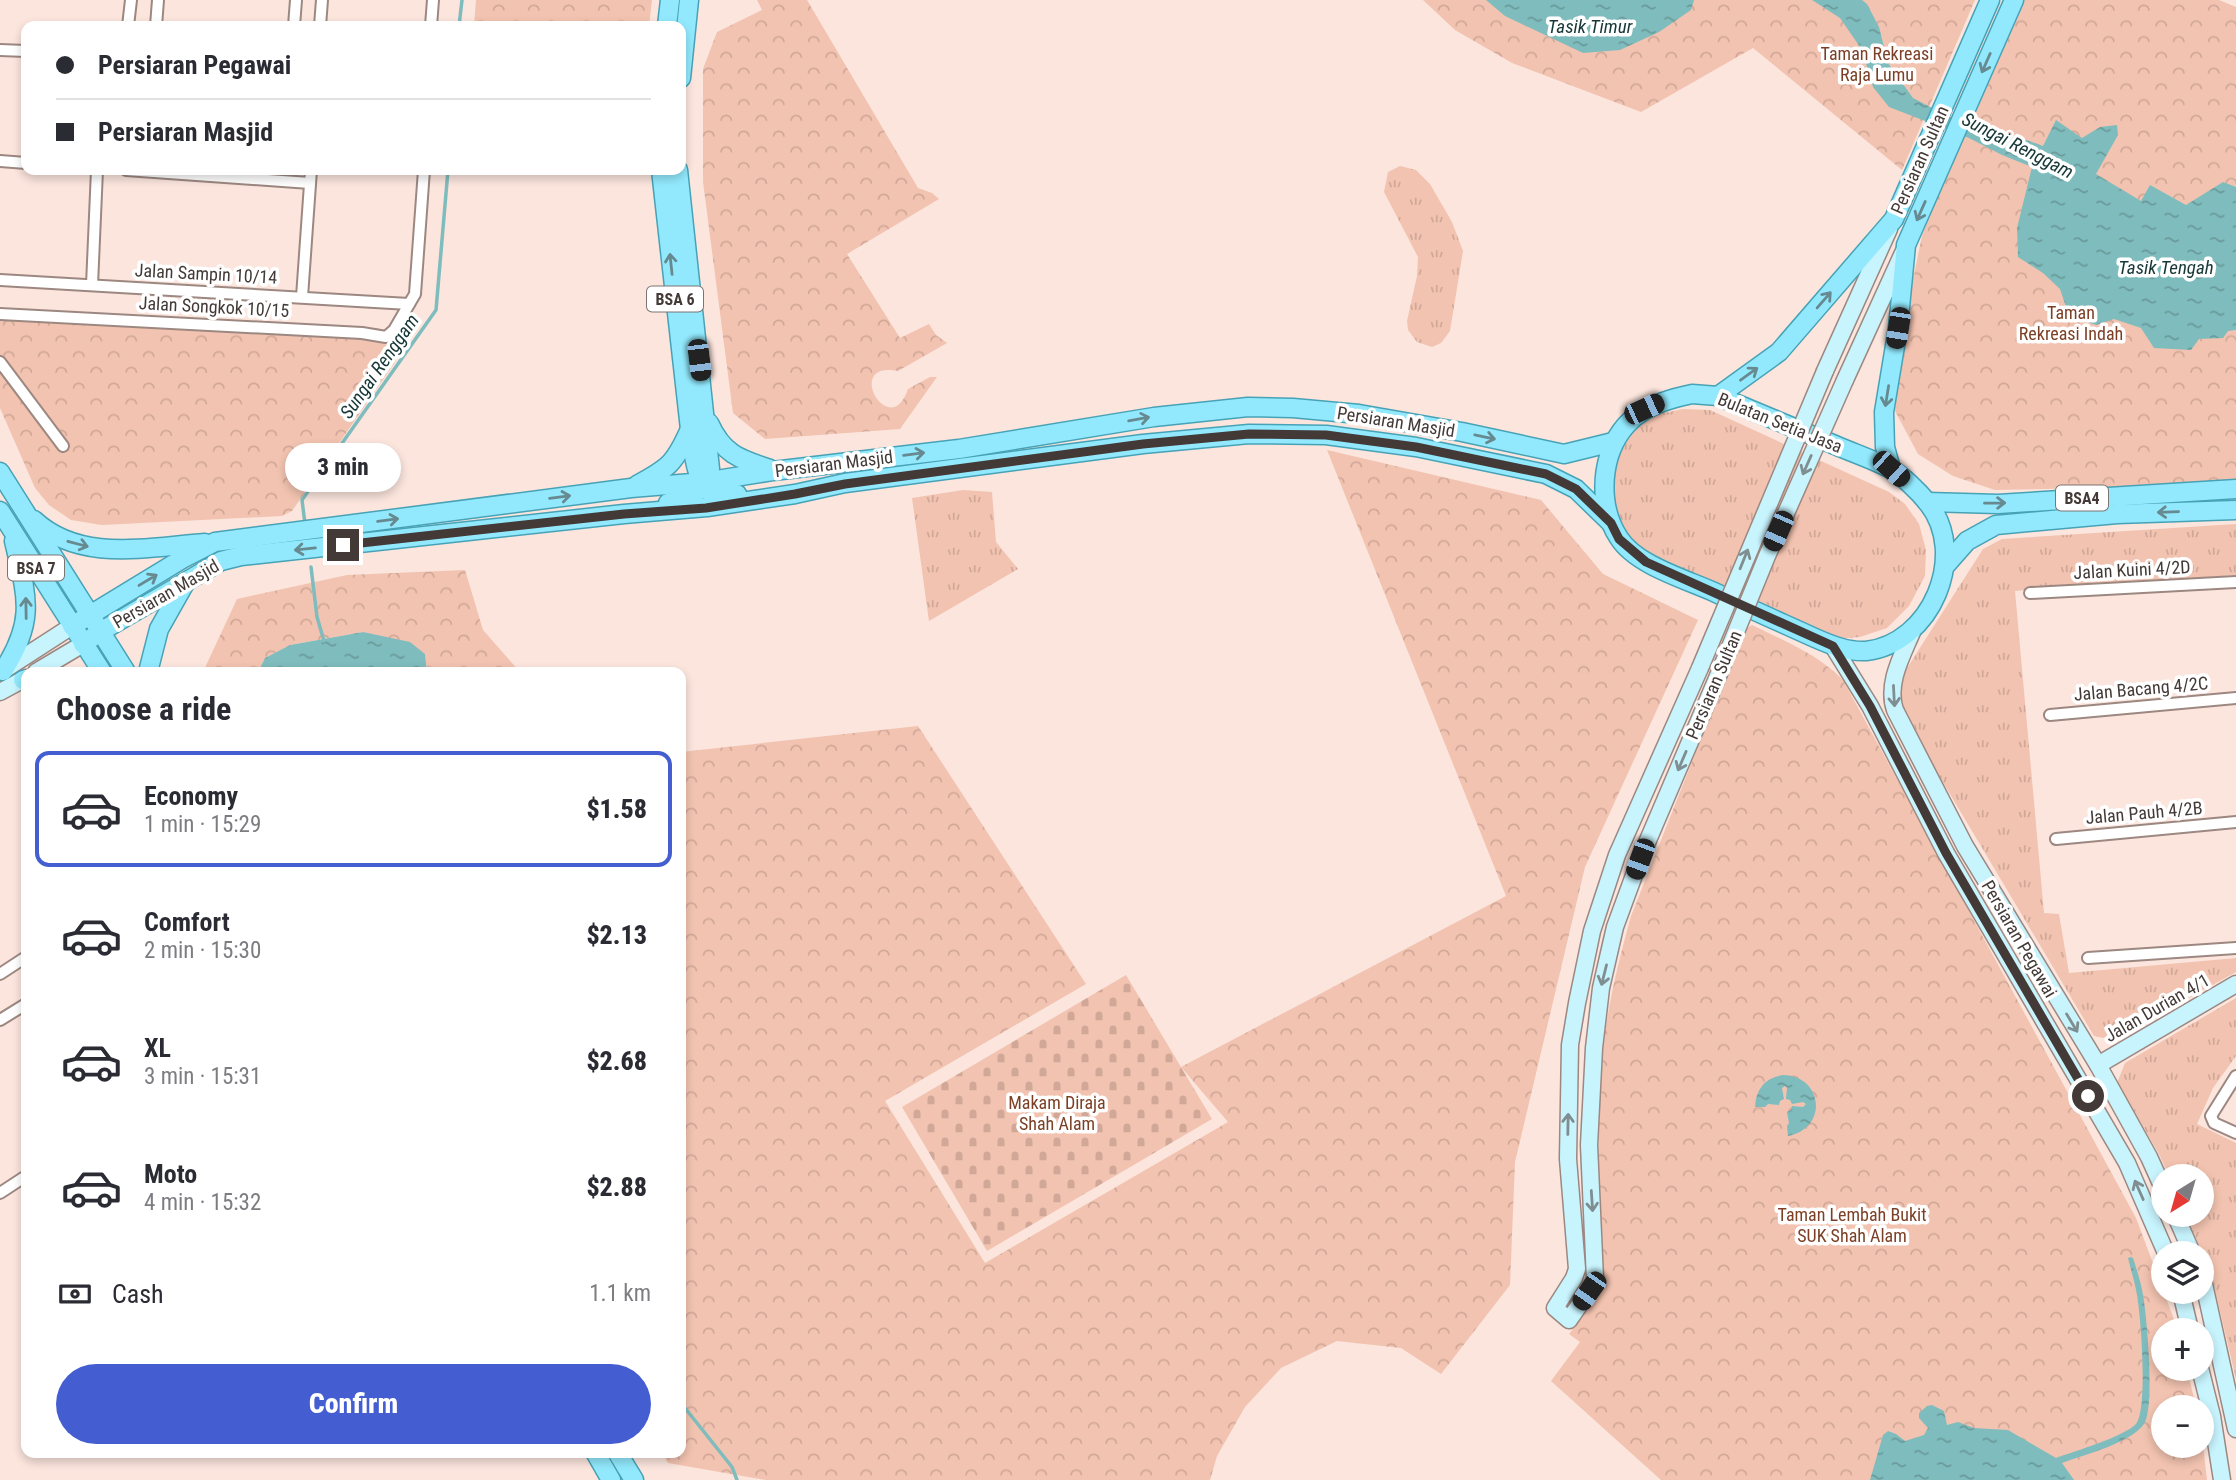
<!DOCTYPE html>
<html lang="en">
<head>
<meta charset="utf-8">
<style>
	body { margin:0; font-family:"Roboto Condensed",sans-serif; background:#f2f2f3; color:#2b2b33; height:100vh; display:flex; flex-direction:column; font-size:26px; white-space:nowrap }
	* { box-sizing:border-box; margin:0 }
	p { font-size:23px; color:#7c7c81 }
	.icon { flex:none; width:38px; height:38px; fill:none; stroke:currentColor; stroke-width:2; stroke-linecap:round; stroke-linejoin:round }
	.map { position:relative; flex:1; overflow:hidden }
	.side { position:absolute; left:21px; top:667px; width:665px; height:791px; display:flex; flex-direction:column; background:#fff; border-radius:14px; box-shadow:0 4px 10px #0003 }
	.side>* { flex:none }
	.guide { position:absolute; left:21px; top:21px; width:665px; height:154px; border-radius:14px; box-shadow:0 4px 10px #0003; display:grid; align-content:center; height:154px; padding:0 35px; background:#fff }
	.needle { width:46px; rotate:217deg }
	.fabs { position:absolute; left:2151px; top:1164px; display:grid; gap:14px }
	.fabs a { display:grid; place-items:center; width:63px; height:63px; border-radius:50%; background:#fff; box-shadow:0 4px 10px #0003; font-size:35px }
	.end { position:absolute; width:32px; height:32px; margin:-16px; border:9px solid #433a37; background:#fff; box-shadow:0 0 0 4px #fff }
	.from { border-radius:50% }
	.bubble { position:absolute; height:49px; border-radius:24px; background:#fff; box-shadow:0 4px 10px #0003; font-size:23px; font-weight:800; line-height:49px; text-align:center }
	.car { position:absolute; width:21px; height:42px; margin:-21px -10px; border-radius:9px; box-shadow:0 0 5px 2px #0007; background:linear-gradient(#222 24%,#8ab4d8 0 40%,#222 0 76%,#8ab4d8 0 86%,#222 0) }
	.guide b { display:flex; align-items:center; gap:24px; height:66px; font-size:26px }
	.guide b+b { border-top:2px solid #e1e1e2 }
	.guide i { width:18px; height:18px; background:#2b2b33 }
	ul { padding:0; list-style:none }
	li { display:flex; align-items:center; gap:21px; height:116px; margin:0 14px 10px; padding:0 21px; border:4px solid transparent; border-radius:14px }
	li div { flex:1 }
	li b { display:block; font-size:26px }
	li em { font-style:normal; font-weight:800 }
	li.on { border-color:#445ed2 }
	li>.icon { width:63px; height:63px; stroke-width:1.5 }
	h2 { padding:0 35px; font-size:32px; line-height:84px }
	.pay { display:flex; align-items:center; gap:18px; height:77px; padding:0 35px; font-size:26px }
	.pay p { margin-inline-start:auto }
	.primary-button { display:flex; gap:14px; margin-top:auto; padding:14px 35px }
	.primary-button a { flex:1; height:80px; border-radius:42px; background:#445ed2; color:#fff; font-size:28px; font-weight:800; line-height:80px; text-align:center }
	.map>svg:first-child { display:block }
	.grass { fill:url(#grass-tufts) }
	.forest { fill:url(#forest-crowns) }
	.cemetery { fill:url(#cemetery-stones) }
	.water { fill:url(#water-ripples) }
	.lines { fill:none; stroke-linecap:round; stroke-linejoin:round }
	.stream { stroke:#7fbcbd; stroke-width:3.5 }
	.street-casing { stroke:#9c8881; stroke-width:14 }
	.secondary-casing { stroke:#9c8881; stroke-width:19 }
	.primary-casing { stroke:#47a2b6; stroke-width:21 }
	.street { stroke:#fff; stroke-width:10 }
	.secondary { stroke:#c8f4fe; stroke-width:16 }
	.primary { stroke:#92e9fd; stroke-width:18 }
	.secondary-bridge-casing { stroke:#9c8881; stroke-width:19; stroke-linecap:butt }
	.secondary-bridge { stroke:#c8f4fe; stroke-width:16 }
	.oneway { stroke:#678990 }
	.oneway2 { stroke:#7f8e91 }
	.route { stroke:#433a37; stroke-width:9 }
	.labels { text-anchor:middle; stroke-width:7; stroke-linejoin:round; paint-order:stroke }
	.shield { fill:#fff; stroke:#7b7573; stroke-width:2 }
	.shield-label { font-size:16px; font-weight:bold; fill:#433a37 }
	.park-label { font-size:18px; fill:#7c3f25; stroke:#fff }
	.street-label { font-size:18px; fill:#433a37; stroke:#fff }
	.water-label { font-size:19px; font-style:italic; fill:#173737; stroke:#fff }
</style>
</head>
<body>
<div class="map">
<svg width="2236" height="1480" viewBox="0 0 2236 1480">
	<defs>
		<pattern id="grass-tufts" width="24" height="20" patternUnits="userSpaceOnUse" patternTransform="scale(1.75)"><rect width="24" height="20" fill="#f2c3b0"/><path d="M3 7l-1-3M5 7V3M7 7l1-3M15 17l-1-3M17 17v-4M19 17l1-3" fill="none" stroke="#d1a898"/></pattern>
		<pattern id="forest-crowns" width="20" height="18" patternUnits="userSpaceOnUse" patternTransform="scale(1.75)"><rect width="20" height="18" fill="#f2c3b0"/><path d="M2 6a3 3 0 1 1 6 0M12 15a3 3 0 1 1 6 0" fill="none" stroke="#d1a898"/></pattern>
		<pattern id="cemetery-stones" width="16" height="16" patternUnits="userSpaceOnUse" patternTransform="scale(1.75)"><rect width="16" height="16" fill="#f2c3b0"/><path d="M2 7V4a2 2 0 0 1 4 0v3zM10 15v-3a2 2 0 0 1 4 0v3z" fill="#d1a898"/></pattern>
		<pattern id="water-ripples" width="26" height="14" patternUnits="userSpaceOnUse" patternTransform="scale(1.75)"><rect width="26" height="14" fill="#7fbcbd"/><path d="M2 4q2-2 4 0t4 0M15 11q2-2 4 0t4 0" fill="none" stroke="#6a9a9a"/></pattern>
	</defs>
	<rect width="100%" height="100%" fill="#fbe5dd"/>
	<!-- grass -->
	<g class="grass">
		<polygon points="1400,166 1416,170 1430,184 1452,222 1463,251 1450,331 1441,343 1432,347 1417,342 1408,330 1407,321 1417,276 1418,257 1384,192 1388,172"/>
		<polygon points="1683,409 1710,410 1889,492 1905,504 1919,524 1926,550 1925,576 1909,606 1887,628 1860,637 1837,639 1649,559 1627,539 1612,509 1611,485 1617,458 1633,432 1654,415"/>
		<polygon points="963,490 992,492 996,542 1018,569 929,621 912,498"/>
		<polygon points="2236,524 2236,575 2015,591 2044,913 2059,914 2069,973 2236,958 2236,972 2113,1040 2094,1036 1900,710 1902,676 1983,549 2002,539"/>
		<polygon points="2236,998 2236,1056 2213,1088 2197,1124 2236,1143 2236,1379 2211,1273 2186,1215 2202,1214 2202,1176 2169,1176 2159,1154 2117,1083 2125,1063"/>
	</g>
	<!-- forest -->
	<g class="forest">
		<polygon points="476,0 652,0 649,26 474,26"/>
		<path d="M757,0h50l111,188 14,5 7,6 -92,55 53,84 29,-14 7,11 11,8 -49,28c-56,-11 -8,72 10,18l22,-12h7l-37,52 -135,10 -32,-26 -30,-231v-113l14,-37 45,-22z"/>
		<polygon points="1423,0 1975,0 1902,170 1753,48 1641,112 1512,63 1455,30"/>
		<polygon points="2023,0 2219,0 2236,7 2236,485 1995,490 1953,476 1918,454 1895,411 1898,352 1922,236 1954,151"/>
		<polygon points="0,315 378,328 396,343 396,361 292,511 282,516 102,525 71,520 49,505 35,488 0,408"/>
		<polygon points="1327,450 1541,500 1603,574 1698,620 1585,867 1515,1162 1510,1285 1441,1374 1401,1348 1337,1341 1281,1368 1245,1407 1217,1456 1210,1480 766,1480 668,1463 662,1453 681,1452 681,752 918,726 1086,984 885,1101 985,1263 1228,1122 1181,1067 1506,896"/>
		<polygon points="465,570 483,630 520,672 427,672 425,654 363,632 290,645 265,658 258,672 203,672 237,599 347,575"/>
		<path d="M1752,625c32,16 66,29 91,55l293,538 42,112h-15v38l24,1 9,38h-33v39h39v-10l5,44h-546l-110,-99 29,-39 -11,-8 22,-28 8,-17c0,-80 -3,-161 4,-241 5,-44 16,-89 28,-132l113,-286z"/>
	</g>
	<!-- cemetery -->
	<polygon class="cemetery" points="1126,975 1212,1119 987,1251 902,1107"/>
	<!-- water -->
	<g class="water">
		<polygon points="1486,0 1694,0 1691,10 1659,32 1620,50 1583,53 1505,16"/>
		<polygon points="1812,0 1862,0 1867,4 1879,27 1888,63 1913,98 1973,129 1994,128 2043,146 2056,120 2082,138 2100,127 2117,125 2118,135 2096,174 2141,201 2150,185 2186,205 2223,182 2236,187 2236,330 2228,331 2223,338 2199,339 2191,350 2154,348 2141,328 2114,319 2096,325 2069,316 2060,289 2043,273 2018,257 2017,228 2032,167 2002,155 1969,138 1889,107 1873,87 1862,50 1840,18"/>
		<polygon points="363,632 410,642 425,654 427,672 258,672 265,658 290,645"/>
		<path d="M1783,1075c41,1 45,54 5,61l-1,-10 2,-3 -2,-11 4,-2 1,-4 11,1 3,-3 -3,-2 -11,2 -2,-4 -4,-1 1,-11 -2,-2 -3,2 2,11 -4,2 -1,4 -11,-1 -3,3h-10c1,-18 10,-29 28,-32z"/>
		<path d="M2131,1257l2,1c4,12 8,25 10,37 4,22 12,113 1,129 -13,19 -61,31 -82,39l12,17h-204l13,-45 5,-4 8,3 9,7 19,-6 4,-7 -9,-10v-5l8,-7 5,-1 12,6 3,14 11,-3 16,6 34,2 48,28c19,-7 67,-21 80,-34 12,-15 5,-107 1,-129 -2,-12 -6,-25 -9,-37z"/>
	</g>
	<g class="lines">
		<!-- stream -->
		<g class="stream">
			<polyline points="459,26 462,0"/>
			<polyline points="305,524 302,500 436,310 448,170"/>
			<polyline points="311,567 317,617 324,641"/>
			<polyline points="681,1403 732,1467 737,1480"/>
		</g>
		<defs>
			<g id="street">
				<polyline points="128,26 131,0"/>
				<polyline points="156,26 158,0"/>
				<polyline points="294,26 296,0"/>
				<polyline points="320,26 322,0"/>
				<polyline points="431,26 433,0"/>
				<polyline points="0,50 26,51"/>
				<polyline points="0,161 26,163"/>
				<polyline points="126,170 310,183"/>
				<polyline points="0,280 409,304"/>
				<polyline points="92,285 97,170"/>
				<polyline points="302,297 311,170"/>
				<polyline points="0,314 362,333 386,337 394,330 415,294 424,170"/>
				<polyline points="0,362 63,446"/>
				<polyline points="2030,593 2236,582"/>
				<polyline points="2050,715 2236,698"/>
				<polyline points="2056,839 2236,822"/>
				<polyline points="2088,958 2236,948"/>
				<polyline points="0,974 26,957"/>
				<polyline points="0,1020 26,1004"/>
				<polyline points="2236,1076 2211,1116 2214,1123 2236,1133"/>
				<polyline points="0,1193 26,1176"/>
			</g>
			<g id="secondary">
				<polyline points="1825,371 1889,229"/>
				<polyline points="1845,380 1903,253"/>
				<path d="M1912,632c-10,24 -26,52 -17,78l70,136 133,219 51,92 14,31"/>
				<polyline points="1833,646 1870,706 1946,853 2127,1163 2166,1253"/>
				<polyline points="1700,668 1617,855 1592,931 1577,1003 1570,1045 1568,1159 1577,1269 1574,1278 1555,1308 1569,1320 1589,1291 1595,1279 1589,1145 1594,1048 1601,988 1615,927 1640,859 1718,676"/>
				<polyline points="4,670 72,626"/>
				<polyline points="36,672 83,644"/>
				<polyline points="0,692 26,678"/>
				<polyline points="2098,1065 2236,984"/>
				<polyline points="2175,1214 2192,1253"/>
				<polyline points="2202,1275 2236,1429"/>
				<polyline points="2181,1292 2190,1330"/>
				<polyline points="2200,1368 2212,1416 2222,1480"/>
			</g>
			<g id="primary">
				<polyline points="667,26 670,0"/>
				<polyline points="681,78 689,0"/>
				<path d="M661,170l29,259c3,19 5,64 30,67 5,0 12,-2 17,-2"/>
				<path d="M1692,394l26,2c39,16 78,33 117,49 18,8 37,14 54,23 13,7 30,24 39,35 41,52 3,141 -62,148 -18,1 -35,-6 -51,-13 -33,-15 -67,-30 -101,-46 -29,-13 -78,-27 -95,-54 -16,-24 -18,-55 -10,-82 13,-41 44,-54 83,-62z"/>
				<polyline points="1718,396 1779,352 1894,219 1990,0"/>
				<path d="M709,423c14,31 30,36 61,46"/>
				<polyline points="1891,469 1885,447 1884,412 1898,328 1906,245 2014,0"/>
				<polyline points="0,472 126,672"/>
				<path d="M637,485c32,-17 38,-22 53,-56"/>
				<polyline points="1927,502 1998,504 2236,489"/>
				<path d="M668,503c22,-3 35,-12 42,-34l-32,-299"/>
				<polyline points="0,511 102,672"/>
				<path d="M34,520c46,43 113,27 171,23"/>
				<polyline points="1945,566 1967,541 1996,525 2117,514 2236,510"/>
				<polyline points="72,626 182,559 215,542 631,488 704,482 773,471 959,449 1154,417 1248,407 1293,408 1359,414 1462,432 1564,454 1613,442"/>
				<polyline points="83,644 100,632 221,561 241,556 624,514 707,507 795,494 845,483 1143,444 1249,434 1326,435 1416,447 1546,474 1576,489 1611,523"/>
				<path d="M3,671c33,-51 24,-74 11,-130"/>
				<polyline points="148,672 159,629 185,583"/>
				<polyline points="23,680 26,680"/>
				<polyline points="595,1452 611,1480"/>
				<polyline points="617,1452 634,1480"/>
			</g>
		</defs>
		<!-- street casing -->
		<use href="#street" class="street-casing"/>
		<!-- secondary casing -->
		<use href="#secondary" class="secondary-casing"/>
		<!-- primary casing -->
		<use href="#primary" class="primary-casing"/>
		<!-- street -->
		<use href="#street" class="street"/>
		<!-- secondary -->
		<use href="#secondary" class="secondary"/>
		<!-- primary -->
		<use href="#primary" class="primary"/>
		<defs>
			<g id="secondary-bridge">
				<polyline points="1700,668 1825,371"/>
				<polyline points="1718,676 1767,556 1845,380"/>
			</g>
		</defs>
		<!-- secondary-bridge casing -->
		<use href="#secondary-bridge" class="secondary-bridge-casing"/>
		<!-- secondary-bridge -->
		<use href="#secondary-bridge" class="secondary-bridge"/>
	</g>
	<!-- one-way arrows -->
	<defs><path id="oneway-shaft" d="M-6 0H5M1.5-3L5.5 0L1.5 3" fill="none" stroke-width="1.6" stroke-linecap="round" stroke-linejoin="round" transform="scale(1.75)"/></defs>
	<g class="oneway">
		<use href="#oneway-shaft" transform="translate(1986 63) rotate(114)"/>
		<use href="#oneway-shaft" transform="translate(1921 211) rotate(114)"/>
		<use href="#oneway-shaft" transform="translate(671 264) rotate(-96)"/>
		<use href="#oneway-shaft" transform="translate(1824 300) rotate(-49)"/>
		<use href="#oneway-shaft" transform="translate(1749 374) rotate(-36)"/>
		<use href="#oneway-shaft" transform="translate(1887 396) rotate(99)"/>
		<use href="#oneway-shaft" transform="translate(1139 419) rotate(-10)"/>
		<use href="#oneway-shaft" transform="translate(1485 437) rotate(12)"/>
		<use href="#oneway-shaft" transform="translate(914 454) rotate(-7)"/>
		<use href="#oneway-shaft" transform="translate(560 497) rotate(-7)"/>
		<use href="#oneway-shaft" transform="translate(1995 503) rotate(-1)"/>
		<use href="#oneway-shaft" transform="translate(2168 512) rotate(178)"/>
		<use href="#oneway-shaft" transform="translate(388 520) rotate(-7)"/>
		<use href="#oneway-shaft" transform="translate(78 544) rotate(15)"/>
		<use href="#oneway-shaft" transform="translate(305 549) rotate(174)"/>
		<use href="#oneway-shaft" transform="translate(148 580) rotate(-31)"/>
		<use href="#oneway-shaft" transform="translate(26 608) rotate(-91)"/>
	</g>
	<g class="oneway2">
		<use href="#oneway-shaft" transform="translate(1807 465) rotate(114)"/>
		<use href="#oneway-shaft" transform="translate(1744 559) rotate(-68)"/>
		<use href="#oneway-shaft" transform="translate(1894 696) rotate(87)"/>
		<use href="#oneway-shaft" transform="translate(1682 761) rotate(113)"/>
		<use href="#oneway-shaft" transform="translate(1604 975) rotate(104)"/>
		<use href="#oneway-shaft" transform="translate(2072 1023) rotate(59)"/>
		<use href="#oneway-shaft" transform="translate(1568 1124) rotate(-89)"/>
		<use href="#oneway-shaft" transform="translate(2139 1190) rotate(-114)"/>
		<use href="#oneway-shaft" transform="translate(1592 1201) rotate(86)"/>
	</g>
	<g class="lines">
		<!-- route -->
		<polyline class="route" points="343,545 624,514 706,508 795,494 845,484 1143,444 1249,434 1326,435 1416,447 1546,474 1576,489 1611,523 1619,539 1646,562 1833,646 1870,706 1946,853 2088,1096"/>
	</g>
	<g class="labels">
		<!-- shield labels -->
		<g class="shield">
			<rect x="647" y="286.5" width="56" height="25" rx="5"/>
			<rect x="2056" y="485.5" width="52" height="25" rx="5"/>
			<rect x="8" y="555.5" width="56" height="25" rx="5"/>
		</g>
		<g class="shield-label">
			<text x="675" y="305">BSA 6</text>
			<text x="2082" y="504">BSA4</text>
			<text x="36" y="574">BSA 7</text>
		</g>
		<!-- park labels -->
		<g class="park-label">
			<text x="1877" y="60">Taman Rekreasi<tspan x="1877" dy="21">Raja Lumu</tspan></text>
			<text x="2071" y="319">Taman<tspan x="2071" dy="21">Rekreasi Indah</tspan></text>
			<text x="1057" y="1109">Makam Diraja<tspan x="1057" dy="21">Shah Alam</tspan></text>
			<text x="1852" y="1221">Taman Lembah Bukit<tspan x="1852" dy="21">SUK Shah Alam</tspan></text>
		</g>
		<!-- street labels -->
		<g class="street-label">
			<text transform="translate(1920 160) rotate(-66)" y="6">Persiaran Sultan</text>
			<text transform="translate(206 274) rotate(3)" y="6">Jalan Sampin 10/14</text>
			<text transform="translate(214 307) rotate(3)" y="6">Jalan Songkok 10/15</text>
			<text transform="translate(1396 422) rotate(9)" y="6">Persiaran Masjid</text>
			<text transform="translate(1780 423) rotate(22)" y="6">Bulatan Setia Jasa</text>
			<text transform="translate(834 464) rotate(-7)" y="6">Persiaran Masjid</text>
			<text transform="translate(2132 570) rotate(-3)" y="6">Jalan Kuini 4/2D</text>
			<text transform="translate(166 594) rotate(-30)" y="6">Persiaran Masjid</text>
			<text transform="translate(1714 685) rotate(-67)" y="6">Persiaran Sultan</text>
			<text transform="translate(2141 689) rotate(-5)" y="6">Jalan Bacang 4/2C</text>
			<text transform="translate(2144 813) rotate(-5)" y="6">Jalan Pauh 4/2B</text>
			<text transform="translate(2019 939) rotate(60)" y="6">Persiaran Pegawai</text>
			<text transform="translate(2157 1008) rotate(-30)" y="6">Jalan Durian 4/1</text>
		</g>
		<!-- water labels -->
		<g class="water-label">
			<text x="1590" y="33">Tasik Timur</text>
			<text transform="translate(2018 145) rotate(27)" y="7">Sungai Renggam</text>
			<text x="2166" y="274">Tasik Tengah</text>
			<text transform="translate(379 366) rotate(-55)" y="7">Sungai Renggam</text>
		</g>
	</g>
</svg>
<div class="fabs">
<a><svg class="needle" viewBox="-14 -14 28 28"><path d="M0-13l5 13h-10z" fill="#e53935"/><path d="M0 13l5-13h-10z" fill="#7c7c81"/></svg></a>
<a><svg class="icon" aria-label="layers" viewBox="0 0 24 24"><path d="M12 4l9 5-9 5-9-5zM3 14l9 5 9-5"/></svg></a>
<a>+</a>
<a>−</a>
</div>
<i class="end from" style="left:2088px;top:1096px"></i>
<i class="end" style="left:343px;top:545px"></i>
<div class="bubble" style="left:285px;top:443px;width:116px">3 min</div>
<i class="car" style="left:1898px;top:328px;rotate:189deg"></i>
<i class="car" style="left:699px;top:360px;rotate:173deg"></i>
<i class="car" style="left:1644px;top:409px;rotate:65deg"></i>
<i class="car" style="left:1891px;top:469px;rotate:132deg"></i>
<i class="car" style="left:1778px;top:531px;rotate:204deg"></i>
<i class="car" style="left:1640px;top:859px;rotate:200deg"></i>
<i class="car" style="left:1589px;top:1291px;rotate:215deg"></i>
<div class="guide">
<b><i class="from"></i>Persiaran Pegawai</b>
<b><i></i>Persiaran Masjid</b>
</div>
<section class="side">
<h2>Choose a ride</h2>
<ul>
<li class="on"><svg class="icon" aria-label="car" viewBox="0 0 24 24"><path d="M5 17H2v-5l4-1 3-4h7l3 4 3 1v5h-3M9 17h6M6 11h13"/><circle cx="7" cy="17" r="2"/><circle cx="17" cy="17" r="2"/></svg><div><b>Economy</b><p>1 min · 15:29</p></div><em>$1.58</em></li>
<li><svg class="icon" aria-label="car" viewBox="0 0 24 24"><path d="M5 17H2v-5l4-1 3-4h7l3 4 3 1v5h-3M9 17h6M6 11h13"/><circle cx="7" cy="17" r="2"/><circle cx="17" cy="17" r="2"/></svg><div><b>Comfort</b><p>2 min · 15:30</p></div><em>$2.13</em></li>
<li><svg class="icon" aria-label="car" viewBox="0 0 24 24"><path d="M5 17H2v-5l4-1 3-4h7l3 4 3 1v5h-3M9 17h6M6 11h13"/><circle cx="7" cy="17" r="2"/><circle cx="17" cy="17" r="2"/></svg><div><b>XL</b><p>3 min · 15:31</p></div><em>$2.68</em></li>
<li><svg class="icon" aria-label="car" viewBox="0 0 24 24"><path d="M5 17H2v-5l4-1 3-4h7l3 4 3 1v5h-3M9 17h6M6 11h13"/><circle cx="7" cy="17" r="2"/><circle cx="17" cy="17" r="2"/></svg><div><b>Moto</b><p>4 min · 15:32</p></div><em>$2.88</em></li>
</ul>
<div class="pay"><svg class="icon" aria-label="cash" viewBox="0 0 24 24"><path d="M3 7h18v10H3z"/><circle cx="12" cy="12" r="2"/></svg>Cash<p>1.1 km</p></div>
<div class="primary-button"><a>Confirm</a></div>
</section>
</div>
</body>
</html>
